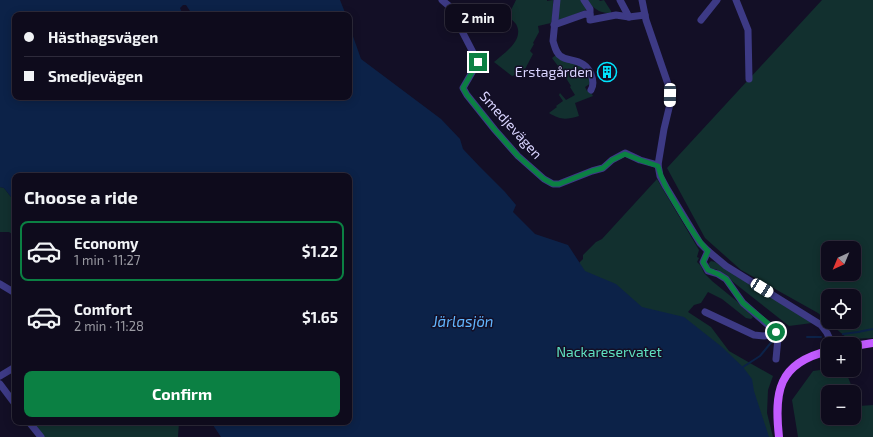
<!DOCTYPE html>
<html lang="en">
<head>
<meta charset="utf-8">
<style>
	body { margin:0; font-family:"Exo 2",sans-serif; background:#1c1929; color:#f1f3f6; height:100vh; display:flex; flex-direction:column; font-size:15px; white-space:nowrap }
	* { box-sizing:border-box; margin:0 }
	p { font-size:13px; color:#9b9ba3 }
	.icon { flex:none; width:22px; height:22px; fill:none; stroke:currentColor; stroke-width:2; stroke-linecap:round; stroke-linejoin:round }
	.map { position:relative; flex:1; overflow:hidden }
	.details { position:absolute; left:12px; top:173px; width:340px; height:252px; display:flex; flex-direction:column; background:#0e0b1c; border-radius:8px; box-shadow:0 2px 10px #0003,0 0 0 1px #2e2b3b }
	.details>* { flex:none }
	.top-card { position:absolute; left:12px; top:12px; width:340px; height:88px; border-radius:8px; box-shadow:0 2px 10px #0003,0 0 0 1px #2e2b3b; display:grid; align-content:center; height:88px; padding:0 12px; background:#0e0b1c }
	.needle { width:26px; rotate:224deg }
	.controls { position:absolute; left:821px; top:241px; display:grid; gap:8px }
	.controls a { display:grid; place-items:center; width:40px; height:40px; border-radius:8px; background:#0e0b1c; box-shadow:0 2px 10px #0003,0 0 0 1px #2e2b3b; font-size:20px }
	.end { position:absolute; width:18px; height:18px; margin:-9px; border:5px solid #0b8043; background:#fff; box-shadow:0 0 0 2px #fff }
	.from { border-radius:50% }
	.bubble { position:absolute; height:28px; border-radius:8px; background:#0e0b1c; box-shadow:0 2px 10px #0003,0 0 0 1px #2e2b3b; font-size:13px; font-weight:700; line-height:28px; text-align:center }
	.car { position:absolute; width:12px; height:24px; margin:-12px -6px; border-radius:5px; box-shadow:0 0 3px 1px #0007; background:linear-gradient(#fff 24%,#345 0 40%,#fff 0 76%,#345 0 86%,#fff 0) }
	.top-card b { display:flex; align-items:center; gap:14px; height:38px; font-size:15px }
	.top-card b+b { border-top:1px solid #2e2b3b }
	.top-card i { width:10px; height:10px; background:#f1f3f6 }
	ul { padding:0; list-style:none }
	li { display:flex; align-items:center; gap:12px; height:60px; margin:0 8px 6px; padding:0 4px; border:2px solid transparent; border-radius:8px }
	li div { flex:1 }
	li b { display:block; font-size:15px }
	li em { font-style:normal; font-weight:700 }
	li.active { border-color:#0b8043 }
	li>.icon { width:36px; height:36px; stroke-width:1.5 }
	h2 { padding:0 12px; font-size:18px; line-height:48px }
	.primary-button { display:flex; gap:8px; margin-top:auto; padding:8px 12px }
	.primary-button a { flex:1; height:46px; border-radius:8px; background:#0b8043; color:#fff; font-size:16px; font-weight:700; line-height:46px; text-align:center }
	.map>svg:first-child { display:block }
	.green { fill:#12302f; fill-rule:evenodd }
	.water { fill:#0c2248 }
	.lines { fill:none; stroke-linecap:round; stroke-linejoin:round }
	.stream { stroke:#0c2248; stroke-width:2 }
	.minor { stroke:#3d3a85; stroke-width:7 }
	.major { stroke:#c25bff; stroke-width:8 }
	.route { stroke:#0b8043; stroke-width:5 }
	.labels { text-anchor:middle; stroke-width:3; stroke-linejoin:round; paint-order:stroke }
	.poi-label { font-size:14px; fill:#d9d4ff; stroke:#130f26; text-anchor:end }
	.street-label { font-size:14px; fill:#d9d4ff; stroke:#130f26 }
	.park-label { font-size:14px; fill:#5fe0c0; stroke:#130f26 }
	.water-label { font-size:15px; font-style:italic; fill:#62b6ff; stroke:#130f26 }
</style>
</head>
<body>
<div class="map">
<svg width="873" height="437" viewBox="0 0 873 437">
	<rect width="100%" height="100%" fill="#130f26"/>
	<!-- green -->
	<g class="green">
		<path d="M516,0h31v1l6,-1c0,8 0,16 -2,23l-13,3 1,6 -6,11 1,1 -4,7 3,3 -10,19 -11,3 -18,-14c10,-9 31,-22 22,-38 -3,-4 -6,-5 -7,-10z"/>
		<polygon points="558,0 582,0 588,9 558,21"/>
		<path d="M587,0h12l1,1 4,-1 7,11v2c-11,1 -18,-5 -24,-13z"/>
		<path d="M822,0h51v338l-25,1 -30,-26 -77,-43 -36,-32 -38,-70zM828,248h26v26h-26zM828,296h26v26h-26z"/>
		<path d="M556,55l29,13 6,15 -6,4 2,4 2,-1 4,6 -18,7 4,13c-14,4 -18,4 -30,-3l8,-6 -1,-1 7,-5 -4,-6 1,-2 6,7 9,-5 -5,-8 1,-1 -5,-8h-2l-2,-2 1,-1 -6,-8 1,-1 -6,-8z"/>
		<polygon points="657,179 699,250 697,257 699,258 697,262 701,266 704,273 712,281 739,303 753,317 751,319 746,318 722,299 708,292 701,303 694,305 688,312 711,327 729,351 773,376 768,390 767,413 773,437 479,437 579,263 583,259 583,255 596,242 602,239"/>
		<polygon points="0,187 4,188 15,202 15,236 9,232 0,232"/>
		<polygon points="711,261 715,262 721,266 812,323 789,326 728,278 716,269 710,269 708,264"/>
		<polygon points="828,369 845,370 854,392 828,392 828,418 854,418 854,393 859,406 873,405 873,437 798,437 792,400 813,371"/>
		<polygon points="34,422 179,422 178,437 44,437"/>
	</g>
	<!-- water -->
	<polygon class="water" points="0,0 340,0 346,15 191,15 191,11 190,11 186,5 183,5 180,8 183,15 15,15 15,97 349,97 349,25 361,59 441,119 460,139 463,149 480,167 505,192 516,205 513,212 535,234 568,245 585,271 616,284 642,307 684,317 722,347 743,367 752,379 754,391 769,437 221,437 211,422 349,422 349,176 15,176 15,202 4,188 0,187"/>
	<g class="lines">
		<!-- stream -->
		<g class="stream">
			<polyline points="843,334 858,332 873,329"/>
			<polyline points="807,337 821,337"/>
			<polyline points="743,367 760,356 774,339"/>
		</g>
		<!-- minor -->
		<g class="minor">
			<polyline points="442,0 449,6 478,62 463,88 467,95 495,130 518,156 544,179 553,184 559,184 592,171 603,168 612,160 625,153 640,160 658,165"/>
			<path d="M557,0l-4,41c2,6 3,13 9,16 3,2 6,2 9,3 10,2 16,5 20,14 2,5 3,11 0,16"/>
			<polyline points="584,0 590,9 590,20 616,15 629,17"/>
			<polyline points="620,0 629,17 645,15"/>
			<polyline points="642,0 646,20 669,87 671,95 670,104 664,129 658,165 660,176 666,187 700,243 708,251 726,266 821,325 827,333 832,344"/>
			<polyline points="736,0 748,30 749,79"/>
			<polyline points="701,20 717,0"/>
			<polyline points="554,25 585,14 590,15"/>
			<polyline points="708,251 703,262 708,271 718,274 726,279 743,303 775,331 778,338 776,359"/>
			<polyline points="0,284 15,293"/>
			<polyline points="705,312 754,335 764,336 769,335 775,331"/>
			<polyline points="0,376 15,367"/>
			<polyline points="0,384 15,404"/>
			<polyline points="29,422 41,437"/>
		</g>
		<!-- major -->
		<g class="major">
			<polyline points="854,346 873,343"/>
			<path d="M779,437c-5,-45 -1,-74 49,-86"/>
		</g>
	</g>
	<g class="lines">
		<!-- route -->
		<path class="route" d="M478,62l-15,26 4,7 28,35 23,26 26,23 9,5h6l33,-13 11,-3 9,-8 13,-6 15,6 18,6c4,17 14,31 23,47 8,13 16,27 27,38l-5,11 5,8 10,4 8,5 17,24 27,22 6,7"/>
	</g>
	<!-- icons -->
	<defs>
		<symbol id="building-ring" viewBox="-11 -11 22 22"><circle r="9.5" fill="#130f26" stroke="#00e5ff" stroke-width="1.5"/><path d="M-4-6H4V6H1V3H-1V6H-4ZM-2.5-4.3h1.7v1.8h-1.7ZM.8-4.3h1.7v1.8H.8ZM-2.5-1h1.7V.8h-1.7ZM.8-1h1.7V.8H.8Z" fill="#00e5ff"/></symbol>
	</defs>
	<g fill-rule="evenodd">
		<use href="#building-ring" x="596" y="61" width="22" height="22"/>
	</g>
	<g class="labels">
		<!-- poi labels -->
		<g class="poi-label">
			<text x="593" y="77">Erstagården</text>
		</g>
		<!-- street labels -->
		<g class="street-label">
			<text transform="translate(511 125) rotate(48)" y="5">Smedjevägen</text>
		</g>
		<!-- park labels -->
		<g class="park-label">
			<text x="609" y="357">Nackareservatet</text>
		</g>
		<!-- water labels -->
		<g class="water-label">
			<text x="463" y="327">Järlasjön</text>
		</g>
	</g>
</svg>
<div class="controls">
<a><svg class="needle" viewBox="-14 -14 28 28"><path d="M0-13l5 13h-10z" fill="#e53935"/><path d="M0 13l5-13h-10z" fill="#9b9ba3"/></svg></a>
<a><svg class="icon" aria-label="locate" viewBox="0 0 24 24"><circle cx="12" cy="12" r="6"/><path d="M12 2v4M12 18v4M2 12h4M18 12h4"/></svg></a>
<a>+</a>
<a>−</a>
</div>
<i class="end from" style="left:776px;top:332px"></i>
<i class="end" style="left:478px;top:62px"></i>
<div class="bubble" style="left:445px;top:4px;width:66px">2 min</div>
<i class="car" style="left:670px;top:95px;rotate:181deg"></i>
<i class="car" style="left:762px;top:288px;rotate:122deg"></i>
<div class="top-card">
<b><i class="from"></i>Hästhagsvägen</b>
<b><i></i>Smedjevägen</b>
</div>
<section class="details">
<h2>Choose a ride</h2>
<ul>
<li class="active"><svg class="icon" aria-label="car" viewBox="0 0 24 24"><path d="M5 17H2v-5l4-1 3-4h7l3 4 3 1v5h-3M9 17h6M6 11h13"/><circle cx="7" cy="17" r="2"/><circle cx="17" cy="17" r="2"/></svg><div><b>Economy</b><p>1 min · 11:27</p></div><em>$1.22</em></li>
<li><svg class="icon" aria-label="car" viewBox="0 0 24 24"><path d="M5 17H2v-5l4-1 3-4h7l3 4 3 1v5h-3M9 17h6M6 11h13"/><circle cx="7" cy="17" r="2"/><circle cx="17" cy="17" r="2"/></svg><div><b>Comfort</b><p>2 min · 11:28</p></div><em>$1.65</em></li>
</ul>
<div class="primary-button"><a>Confirm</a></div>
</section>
</div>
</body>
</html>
